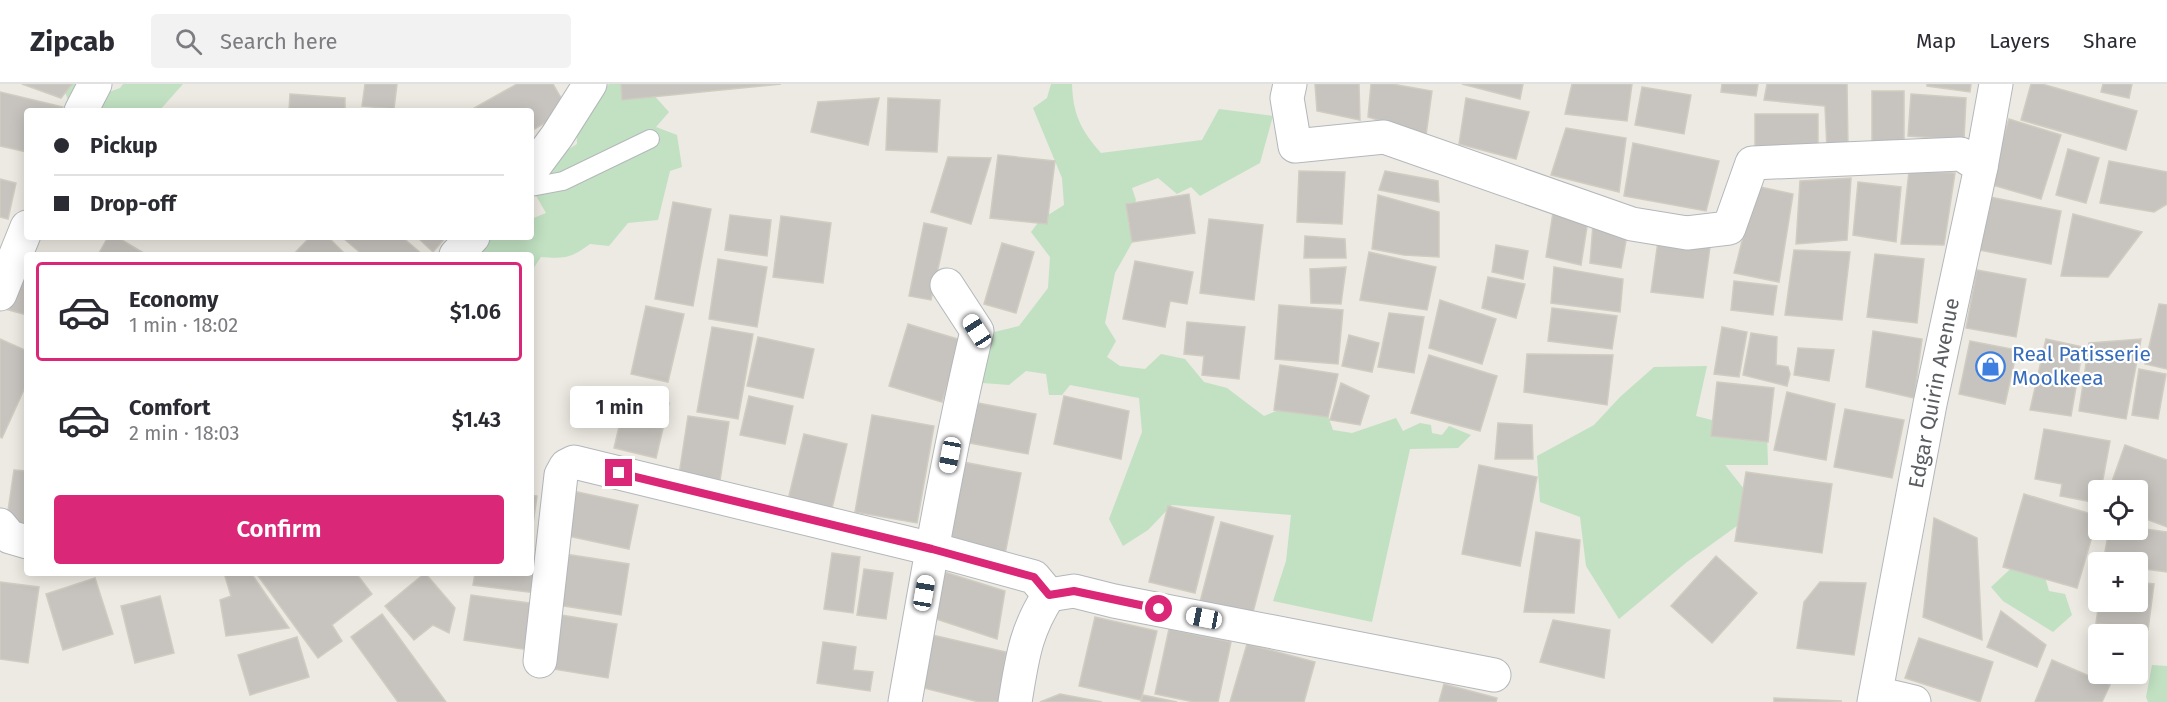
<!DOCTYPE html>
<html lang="en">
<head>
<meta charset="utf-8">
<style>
	body { margin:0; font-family:"Fira Sans",sans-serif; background:#f2f2f3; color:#2b2b33; height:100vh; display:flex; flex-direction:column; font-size:22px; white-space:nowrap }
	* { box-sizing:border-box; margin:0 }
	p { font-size:20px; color:#7c7c81 }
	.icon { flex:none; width:33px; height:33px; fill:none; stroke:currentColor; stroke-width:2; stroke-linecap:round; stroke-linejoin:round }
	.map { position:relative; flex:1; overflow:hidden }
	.details { position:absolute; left:24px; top:168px; width:510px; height:324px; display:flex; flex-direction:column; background:#fff; border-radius:6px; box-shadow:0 3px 15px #0003 }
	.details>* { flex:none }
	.banner { position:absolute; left:24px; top:24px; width:510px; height:132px; border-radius:6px; box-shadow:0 3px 15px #0003; display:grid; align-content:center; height:132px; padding:0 30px; background:#fff }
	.buttons { position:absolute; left:2088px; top:396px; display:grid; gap:12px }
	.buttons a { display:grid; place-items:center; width:60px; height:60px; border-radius:6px; background:#fff; box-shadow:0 3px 15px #0003; font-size:30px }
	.end { position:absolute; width:27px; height:27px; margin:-14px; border:8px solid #db2777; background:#fff; box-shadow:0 0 0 3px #fff }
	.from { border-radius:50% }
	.bubble { position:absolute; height:42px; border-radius:6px; background:#fff; box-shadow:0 3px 15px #0003; font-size:20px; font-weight:600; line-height:42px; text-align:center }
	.car { position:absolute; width:18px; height:36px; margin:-18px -9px; border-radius:8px; box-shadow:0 0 4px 2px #0007; background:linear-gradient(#fff 24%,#345 0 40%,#fff 0 76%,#345 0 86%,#fff 0) }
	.banner b { display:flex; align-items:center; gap:21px; height:57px; font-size:22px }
	.banner b+b { border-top:2px solid #e1e1e2 }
	.banner i { width:15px; height:15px; background:#2b2b33 }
	ul { padding:10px 0 0; list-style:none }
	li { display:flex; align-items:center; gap:18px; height:99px; margin:0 12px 9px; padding:0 18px; border:3px solid transparent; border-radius:6px }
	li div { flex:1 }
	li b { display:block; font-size:22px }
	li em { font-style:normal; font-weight:600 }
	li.active { border-color:#db2777 }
	li>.icon { width:54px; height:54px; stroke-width:1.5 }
	.action { display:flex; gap:12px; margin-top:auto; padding:12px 30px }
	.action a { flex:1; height:69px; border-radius:6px; background:#db2777; color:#fff; font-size:24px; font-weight:600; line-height:69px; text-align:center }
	header { display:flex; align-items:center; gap:36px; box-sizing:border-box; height:84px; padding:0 30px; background:#fff; border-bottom:2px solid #e1e1e2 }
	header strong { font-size:28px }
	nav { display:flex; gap:33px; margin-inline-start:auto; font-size:21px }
	.search { width:420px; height:54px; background:#f2f2f3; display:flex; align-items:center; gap:15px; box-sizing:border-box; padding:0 21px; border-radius:6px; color:#7c7c81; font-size:22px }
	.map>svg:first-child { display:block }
	.green { fill:#c1e1c2 }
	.building { fill:#c7c4bf; stroke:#d0ccc1; stroke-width:1.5 }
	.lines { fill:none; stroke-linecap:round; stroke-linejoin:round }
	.lane-casing { stroke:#b4b7bb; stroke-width:20 }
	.street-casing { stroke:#b4b7bb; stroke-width:35 }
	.lane { stroke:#fff; stroke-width:18 }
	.street { stroke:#fff; stroke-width:33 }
	.route { stroke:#db2777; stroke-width:8 }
	.labels { text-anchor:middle; stroke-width:4.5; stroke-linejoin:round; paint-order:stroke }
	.shop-label { font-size:21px; fill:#366cbe; stroke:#fff; text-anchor:start }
	.street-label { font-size:21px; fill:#5a5d61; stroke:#fff }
</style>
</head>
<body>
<header>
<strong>Zipcab</strong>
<div class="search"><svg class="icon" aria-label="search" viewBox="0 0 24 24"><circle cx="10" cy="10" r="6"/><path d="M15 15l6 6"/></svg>Search here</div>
<nav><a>Map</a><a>Layers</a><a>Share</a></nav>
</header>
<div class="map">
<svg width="2167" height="618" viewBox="0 0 2167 618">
	<rect width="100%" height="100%" fill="#eceae2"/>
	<!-- green -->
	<g class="green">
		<polygon points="70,0 92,0 101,11 120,4 123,0 183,0 159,27 76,27 70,21 63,3"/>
		<path d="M609,0c37,0 36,1 60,28l-13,15 21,8 5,32 -12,4 -12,49 -30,3 -19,23 -19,-2c-19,14 -25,15 -49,13l-10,15v-17h-71l18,-18h53v-18l15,-6 -11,-19 6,-28 36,-22 -1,-31z"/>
		<path d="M1051,0h21c1,31 9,46 29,69l101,-13 17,-31 54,7 -13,47 -60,33 -9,-9 -14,7 -19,-16 -26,10 4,12 -8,23 9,11 -22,39 -10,50 11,18 -9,16 13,9 25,3 16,-15 24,5 19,23 23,6 37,28 27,-11 34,3 8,22 19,3 44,-15 7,13 17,-8 11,2 1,8 10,2 7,-9 22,9 -13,13 -48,1 -38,173 -99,-21 13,-40 5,-46 -119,-10 -24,25 -25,16 -14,-27 33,-87 -3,-34 -69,-13 -8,10h-13l-3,-21 -20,-3 -17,14 -40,-3 17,-48 33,-8 29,-38 2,-31 -19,-25 9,-12 24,-15 -2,-27 -29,-70 14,-10z"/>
		<polygon points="1707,282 1696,332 1767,350 1768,381 1725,381 1744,405 1741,439 1687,478 1619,535 1586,482 1580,433 1540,418 1537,372 1594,341 1620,313 1654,283"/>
		<polygon points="2020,476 2041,479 2049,507 2065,510 2072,531 2053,548 2003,517 1991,503"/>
		<polygon points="2152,581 2167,582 2167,618 2148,618 2146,613"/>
	</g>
	<!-- building -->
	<g class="building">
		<polygon points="22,0 72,0 61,14"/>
		<polygon points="365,0 397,0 394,25 362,22"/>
		<polygon points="517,0 553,0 568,26 531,47 531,27 469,27"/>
		<polygon points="621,0 781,0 622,16"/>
		<polygon points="1315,0 1359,0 1360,36 1317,27"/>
		<polygon points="1371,0 1392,0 1432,7 1426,51 1368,33"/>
		<polygon points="1462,0 1523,0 1520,15"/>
		<polygon points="1572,0 1632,0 1627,37 1565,30"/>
		<polygon points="1722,0 1758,0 1756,12 1721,8"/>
		<polygon points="1767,0 1847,0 1848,64 1827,65 1825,22 1764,16"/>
		<polygon points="1927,0 1971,0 1970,8 1927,2"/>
		<polygon points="2031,0 2042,0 2137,27 2126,66 2021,36"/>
		<polygon points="2103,0 2132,0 2129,14 2101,8"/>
		<polygon points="1642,3 1691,11 1684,50 1635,41"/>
		<polygon points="1872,7 1904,7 1904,66 1872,65"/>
		<polygon points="0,8 63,23 62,27 27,27 27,68 0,62"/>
		<polygon points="290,10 345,14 345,27 289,27"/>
		<polygon points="1911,10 1966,14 1964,56 1908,52"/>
		<polygon points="879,14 868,61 811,48 818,18"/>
		<polygon points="888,14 940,16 937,68 886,66"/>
		<polygon points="1466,14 1529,28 1516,75 1459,60"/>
		<rect x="1755" y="30" width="63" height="40"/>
		<polygon points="2009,35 2061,51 2041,115 1989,100"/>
		<polygon points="1566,44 1626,54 1619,108 1551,91"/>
		<polygon points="1633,59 1719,77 1706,127 1624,112"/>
		<polygon points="2068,65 2099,74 2086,119 2056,111"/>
		<polygon points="998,71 1055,77 1047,140 990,134"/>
		<polygon points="948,73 991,74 971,140 931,128"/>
		<polygon points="2109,77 2167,88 2167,120 2154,128 2100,119"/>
		<polygon points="1299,87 1345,88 1342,140 1297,138"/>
		<polygon points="1385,87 1438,97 1439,118 1379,106"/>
		<polygon points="1909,87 1955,89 1944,161 1901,160"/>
		<polygon points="1851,94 1847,156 1796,160 1800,97"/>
		<polygon points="0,95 16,99 8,135 0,133"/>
		<polygon points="1858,98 1901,103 1896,158 1853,151"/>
		<polygon points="1756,102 1793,110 1779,198 1734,189"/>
		<polygon points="1189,110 1195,149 1132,158 1126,120"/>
		<polygon points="1378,111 1439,128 1439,173 1404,171 1372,165"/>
		<polygon points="1990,113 2061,127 2051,180 1979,166"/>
		<polygon points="673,118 711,125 693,222 655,215"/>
		<polygon points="1553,129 1588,136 1581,181 1546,173"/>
		<polygon points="2073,130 2142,148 2108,193 2061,192"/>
		<polygon points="730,131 771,136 767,172 725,166"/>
		<polygon points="781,132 831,139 823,199 773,193"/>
		<polygon points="1209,135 1263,141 1254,216 1200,209"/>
		<polygon points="924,139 947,144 931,216 909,212"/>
		<polygon points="1593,140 1628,146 1621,184 1590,179"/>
		<polygon points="1305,152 1345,155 1346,174 1304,174"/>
		<polygon points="108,153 117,153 147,171 98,171"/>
		<polygon points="310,153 328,153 346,171 293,171"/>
		<polygon points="342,153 402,153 423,171 363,171"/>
		<polygon points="417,153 446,153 433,168"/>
		<polygon points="1658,157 1710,163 1703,214 1651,208"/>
		<polygon points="1002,159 1034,168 1016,229 984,220"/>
		<polygon points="1496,161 1528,167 1523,195 1492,188"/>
		<polygon points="1794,166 1850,168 1842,236 1785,231"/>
		<polygon points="1369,168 1436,183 1427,226 1360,216"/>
		<polygon points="1875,170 1924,175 1917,239 1867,233"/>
		<polygon points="718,175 767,183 757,243 709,235"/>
		<polygon points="1135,177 1193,188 1187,220 1170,217 1165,243 1123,235"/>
		<polygon points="1346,183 1341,220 1311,219 1310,185"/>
		<polygon points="1554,183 1623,195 1620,228 1551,219"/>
		<polygon points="16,186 27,187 27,231 5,225"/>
		<polygon points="1977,186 2026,195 2016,253 1966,244"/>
		<polygon points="1488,193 1525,200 1516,234 1482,224"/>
		<polygon points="1734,197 1777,202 1773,231 1731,226"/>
		<polygon points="1440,216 1496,235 1482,280 1429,264"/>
		<polygon points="2159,220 2167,221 2167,285 2145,280"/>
		<polygon points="1279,221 1343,226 1338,280 1275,275"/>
		<polygon points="646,222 684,230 668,298 631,290"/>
		<polygon points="1552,224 1617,232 1612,265 1548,257"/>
		<polygon points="1389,229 1424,233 1414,289 1378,283"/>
		<polygon points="1187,238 1245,243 1239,295 1202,291 1204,272 1184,270"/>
		<polygon points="908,240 961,256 942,318 889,302"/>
		<polygon points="712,243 753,250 738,335 697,328"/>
		<polygon points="1722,243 1747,248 1739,293 1714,290"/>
		<polygon points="1873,247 1922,255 1914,314 1866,303"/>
		<polygon points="1751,249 1777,253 1776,281 1788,283 1790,290 1787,302 1743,291"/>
		<polygon points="1349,251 1379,259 1372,288 1342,282"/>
		<polygon points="758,253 814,265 803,314 747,302"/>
		<polygon points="0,255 27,267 27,299 2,354 0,353"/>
		<polygon points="2046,255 2083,263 2071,332 2030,326"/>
		<polygon points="2141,255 2126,335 2079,327 2089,259"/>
		<polygon points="1970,257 2017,266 2005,320 1959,310"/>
		<polygon points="1798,264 1834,266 1829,297 1794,291"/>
		<polygon points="1527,270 1613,271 1607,321 1524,308"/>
		<polygon points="1429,271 1497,292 1480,347 1411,329"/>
		<polygon points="1280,281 1338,290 1328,333 1274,326"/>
		<polygon points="2139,285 2166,290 2158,335 2132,331"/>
		<polygon points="1717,298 1774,304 1768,358 1711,352"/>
		<polygon points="1341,299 1369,312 1360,341 1330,336"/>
		<polygon points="1787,308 1835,320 1826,376 1774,366"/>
		<polygon points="627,309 669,319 656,374 614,364"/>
		<polygon points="749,312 793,322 785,360 740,351"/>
		<polygon points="1064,312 1129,327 1121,375 1054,360"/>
		<polygon points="978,319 1036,330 1028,370 969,359"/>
		<polygon points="1845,325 1904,336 1892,394 1834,383"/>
		<polygon points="872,331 934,342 917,439 855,428"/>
		<polygon points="688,332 729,338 719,403 678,397"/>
		<polygon points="1498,339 1532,341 1533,375 1495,375"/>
		<polygon points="2044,345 2110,357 2101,406 2098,406 2098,419 2060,412 2062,400 2035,395"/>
		<polygon points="804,350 847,360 831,429 787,420"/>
		<polygon points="2125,361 2167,376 2167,443 2138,432 2138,406 2109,406"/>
		<polygon points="958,377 1021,389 1005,470 942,458"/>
		<polygon points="1479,381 1537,393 1520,482 1462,470"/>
		<polygon points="14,386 27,387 27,445 6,440"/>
		<polygon points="1746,388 1832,400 1822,469 1735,457"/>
		<polygon points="573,407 638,421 629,465 563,451"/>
		<polygon points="2024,410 2098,432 2077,504 2003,483"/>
		<polygon points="531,411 537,412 533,440 531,440"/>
		<polygon points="1168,422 1214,433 1195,509 1149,498"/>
		<polygon points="1934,434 1977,454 1982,556 1923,533"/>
		<polygon points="1221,438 1273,452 1252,532 1200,518"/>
		<polygon points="2138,444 2167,448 2167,488 2138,484 2138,478 2103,478 2109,446 2138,446"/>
		<polygon points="1536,448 1580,456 1574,529 1524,528"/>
		<polygon points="832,469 860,473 853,529 824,525"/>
		<polygon points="565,470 629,480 621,531 558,521"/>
		<polygon points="1716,472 1757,509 1712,559 1671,522"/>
		<polygon points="531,479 540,480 536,509 473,501 475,489 531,489"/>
		<polygon points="864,485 893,489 886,535 857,531"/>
		<polygon points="938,486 1005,507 997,555 930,533"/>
		<polygon points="224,489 251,489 289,544 226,552 220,516 231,512"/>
		<polygon points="256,489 356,489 372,510 332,541 342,557 318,574"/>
		<polygon points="425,489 455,524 449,549 433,541 414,556 385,522"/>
		<polygon points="95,494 113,550 63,566 46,510"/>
		<polygon points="0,498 39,503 28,579 0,575"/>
		<polygon points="1820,498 1866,499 1854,571 1797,564 1804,518"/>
		<polygon points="2138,498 2154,500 2148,546 2096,539 2099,518 2138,518"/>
		<polygon points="471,511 536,520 529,566 464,556"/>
		<polygon points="160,512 174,569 135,579 121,522"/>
		<polygon points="2001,527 2046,561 2037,583 1987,563"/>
		<polygon points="382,530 446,618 398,618 351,553"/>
		<polygon points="561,531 617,540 608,594 553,585"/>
		<polygon points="1095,533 1157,547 1141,616 1079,602"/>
		<polygon points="1553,536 1610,546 1604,594 1540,578"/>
		<polygon points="1169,545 1231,558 1218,618 1194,618 1155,610"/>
		<polygon points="928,550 1006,568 999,618 979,618 920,603"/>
		<polygon points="297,553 309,593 250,611 238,571"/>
		<polygon points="1919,554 1993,578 1980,618 1905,594"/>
		<polygon points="823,558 856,563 853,586 873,588 870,607 817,599"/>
		<polygon points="1247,560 1315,578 1304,618 1230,618"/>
		<polygon points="2052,576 2110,601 2102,618 2035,618"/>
		<polygon points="1444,600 1497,614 1496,618 1439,618"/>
		<polygon points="1060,610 1102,618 1040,618"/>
		<polygon points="1143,611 1177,618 1141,618"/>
		<polygon points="1774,614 1842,617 1774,618"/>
	</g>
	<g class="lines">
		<defs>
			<polyline id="lane" points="531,103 563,97 650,55"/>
			<g id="street">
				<polyline points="1290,0 1287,14 1295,62 1384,53 1632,140 1687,149 1729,144 1752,79 1961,70 1981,83"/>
				<polyline points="81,27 95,0"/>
				<polyline points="531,87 557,52 590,0"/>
				<polyline points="456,171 473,153"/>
				<polyline points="0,210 27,143"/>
				<polyline points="0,441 10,453 27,458"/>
				<polyline points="540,577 561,391 566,382 574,378 932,465 1034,493 1049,511"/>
				<polyline points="1876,609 1914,618"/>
				<path d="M905,618c22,-124 43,-249 72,-371l-30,-46"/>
				<path d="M1015,618c7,-42 10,-71 34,-107l25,-4 40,10 380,74"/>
				<polyline points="1874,618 1930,320 1981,83 1996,0"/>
			</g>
		</defs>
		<!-- lane casing -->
		<use href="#lane" class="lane-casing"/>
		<!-- street casing -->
		<use href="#street" class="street-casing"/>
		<!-- lane -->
		<use href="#lane" class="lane"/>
		<!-- street -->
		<use href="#street" class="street"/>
	</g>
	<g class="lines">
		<!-- route -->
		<polyline class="route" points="619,389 932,465 1034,493 1049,511 1074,507 1159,525"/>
	</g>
	<!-- icons -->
	<defs>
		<symbol id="shop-ring" viewBox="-11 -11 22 22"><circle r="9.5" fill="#fff" stroke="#3f7fe0" stroke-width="1.5"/><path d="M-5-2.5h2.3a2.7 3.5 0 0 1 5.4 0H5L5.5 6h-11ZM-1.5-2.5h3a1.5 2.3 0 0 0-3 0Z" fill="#3f7fe0"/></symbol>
	</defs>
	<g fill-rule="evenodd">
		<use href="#shop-ring" x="1974" y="266" width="33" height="33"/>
	</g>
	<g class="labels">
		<!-- shop labels -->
		<g class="shop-label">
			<text x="2012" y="277">Real Patisserie<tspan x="2012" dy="24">Moolkeea</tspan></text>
		</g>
		<!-- street labels -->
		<g class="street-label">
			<text transform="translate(1934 309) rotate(-79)" y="7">Edgar Quirin Avenue</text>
		</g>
	</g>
</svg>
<div class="buttons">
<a><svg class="icon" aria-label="locate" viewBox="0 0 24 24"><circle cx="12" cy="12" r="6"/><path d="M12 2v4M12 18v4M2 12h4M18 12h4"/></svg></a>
<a>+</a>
<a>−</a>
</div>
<i class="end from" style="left:1159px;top:525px"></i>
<i class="end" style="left:619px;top:389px"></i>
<div class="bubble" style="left:570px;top:302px;width:99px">1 min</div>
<i class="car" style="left:977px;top:247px;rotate:327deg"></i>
<i class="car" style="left:950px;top:371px;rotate:191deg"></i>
<i class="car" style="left:924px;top:509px;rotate:10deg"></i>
<i class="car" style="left:1204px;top:534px;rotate:281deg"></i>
<div class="banner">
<b><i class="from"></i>Pickup</b>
<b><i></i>Drop-off</b>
</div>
<section class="details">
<ul>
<li class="active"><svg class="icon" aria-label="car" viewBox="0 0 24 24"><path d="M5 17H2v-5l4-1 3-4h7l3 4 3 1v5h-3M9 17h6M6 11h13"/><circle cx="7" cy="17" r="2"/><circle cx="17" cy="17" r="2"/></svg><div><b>Economy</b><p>1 min · 18:02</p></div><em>$1.06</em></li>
<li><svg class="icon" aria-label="car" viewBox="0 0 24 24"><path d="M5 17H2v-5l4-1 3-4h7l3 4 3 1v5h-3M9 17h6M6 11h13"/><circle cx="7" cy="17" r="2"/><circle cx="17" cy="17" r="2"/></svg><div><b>Comfort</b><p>2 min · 18:03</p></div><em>$1.43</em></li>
</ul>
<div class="action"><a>Confirm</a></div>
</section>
</div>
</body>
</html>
